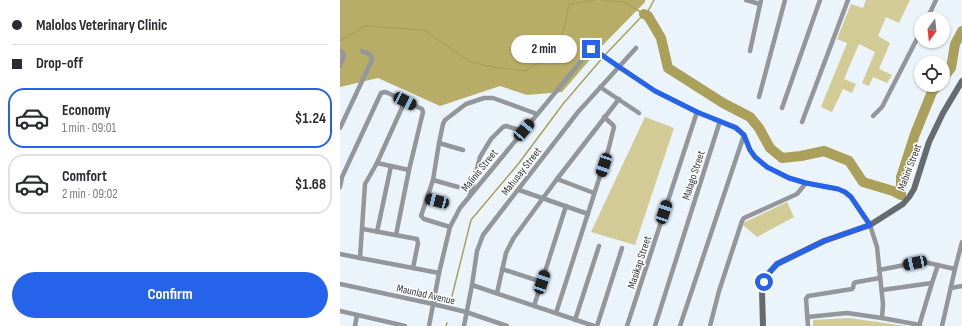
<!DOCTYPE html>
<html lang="en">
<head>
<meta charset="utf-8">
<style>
	body { margin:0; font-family:"Sofia Sans Condensed",sans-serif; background:#f7f7f7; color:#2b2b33; height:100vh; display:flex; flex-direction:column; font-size:15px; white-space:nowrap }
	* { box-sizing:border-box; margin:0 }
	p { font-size:13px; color:#7c7c81 }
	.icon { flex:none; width:22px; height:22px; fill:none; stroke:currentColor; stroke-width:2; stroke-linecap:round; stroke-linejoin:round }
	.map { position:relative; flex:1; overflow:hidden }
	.sheet { display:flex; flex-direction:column; background:#fff; width:340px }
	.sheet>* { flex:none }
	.banner { display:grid; align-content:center; height:88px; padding:0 12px; background:#fff }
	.needle { width:26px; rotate:195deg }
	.controls { position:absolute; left:574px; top:12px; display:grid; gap:8px }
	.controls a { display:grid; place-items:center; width:36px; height:36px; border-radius:50%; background:#fff; box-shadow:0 1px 3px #0004; font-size:20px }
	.end { position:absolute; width:18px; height:18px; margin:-9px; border:5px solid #2563eb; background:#fff; box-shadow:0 0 0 2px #fff }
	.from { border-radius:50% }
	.bubble { position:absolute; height:28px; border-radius:14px; background:#fff; box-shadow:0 1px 3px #0004; font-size:13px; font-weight:700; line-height:28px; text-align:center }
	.car { position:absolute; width:12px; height:24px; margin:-12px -6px; border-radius:5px; box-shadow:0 0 3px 1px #0007; background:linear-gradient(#222 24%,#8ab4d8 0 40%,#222 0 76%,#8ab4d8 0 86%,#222 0) }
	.banner b { display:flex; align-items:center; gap:14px; height:38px; font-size:15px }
	.banner b+b { border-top:1px solid #e1e1e2 }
	.banner i { width:10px; height:10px; background:#2b2b33 }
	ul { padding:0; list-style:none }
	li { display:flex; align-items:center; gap:12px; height:60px; margin:0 8px 6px; padding:0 4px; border:2px solid #e1e1e2; border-radius:16px }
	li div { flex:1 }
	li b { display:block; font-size:15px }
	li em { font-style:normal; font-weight:700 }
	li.current { border-color:#2563eb }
	li>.icon { width:36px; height:36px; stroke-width:1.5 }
	.button { display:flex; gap:8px; margin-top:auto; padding:8px 12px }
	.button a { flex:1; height:46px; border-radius:24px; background:#2563eb; color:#fff; font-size:16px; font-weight:700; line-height:46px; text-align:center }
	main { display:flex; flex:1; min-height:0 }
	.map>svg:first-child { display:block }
	.green { fill:#d3cb96 }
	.forest { fill:#b7ad67 }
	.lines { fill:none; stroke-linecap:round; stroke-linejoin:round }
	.stream { stroke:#aaa05a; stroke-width:1.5 }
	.river { stroke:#aaa05a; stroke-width:10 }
	.minor { stroke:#93969a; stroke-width:4.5 }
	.secondary { stroke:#666b70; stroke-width:6 }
	.route { stroke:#2563eb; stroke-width:5 }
	.labels { text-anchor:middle; stroke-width:3; stroke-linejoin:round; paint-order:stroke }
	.street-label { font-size:11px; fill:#35383c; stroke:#fff }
</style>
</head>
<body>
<main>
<section class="sheet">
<div class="banner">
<b><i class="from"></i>Malolos Veterinary Clinic</b>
<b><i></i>Drop-off</b>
</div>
<ul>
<li class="current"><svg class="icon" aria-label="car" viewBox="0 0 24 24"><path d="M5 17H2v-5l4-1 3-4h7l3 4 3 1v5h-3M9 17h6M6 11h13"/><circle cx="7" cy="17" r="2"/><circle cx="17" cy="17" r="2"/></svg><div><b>Economy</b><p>1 min · 09:01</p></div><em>$1.24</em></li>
<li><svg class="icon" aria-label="car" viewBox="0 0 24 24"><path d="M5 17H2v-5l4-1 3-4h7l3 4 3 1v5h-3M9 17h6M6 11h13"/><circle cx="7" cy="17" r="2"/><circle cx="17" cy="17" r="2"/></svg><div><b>Comfort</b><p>2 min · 09:02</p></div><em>$1.68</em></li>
</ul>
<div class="button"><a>Confirm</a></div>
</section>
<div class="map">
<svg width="622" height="326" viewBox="0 0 622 326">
	<rect width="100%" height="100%" fill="#ebf3fb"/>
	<!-- green -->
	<g class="green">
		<polygon points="526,0 570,0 559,23 546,17 538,36 550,43 539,69 552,75 547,83 533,77 529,86 522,83 535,52 519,44 504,79 516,84 512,93 503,89 492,112 481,107 507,43 497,39 511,4 523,8"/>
		<polygon points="305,117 334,128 295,245 251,232"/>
		<polygon points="447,202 454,217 417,237 403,225 405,222"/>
		<polygon points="509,318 566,326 473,326 473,320"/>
	</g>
	<!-- forest -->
	<polygon class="forest" points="0,0 305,0 305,2 260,48 222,92 187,95 160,86 100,106 38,78 0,87"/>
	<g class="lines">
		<!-- stream -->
		<g class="stream">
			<polyline points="306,15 314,0"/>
			<polyline points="0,41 25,26 84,30 131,62 152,67 186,71 216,51 226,21 229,4 254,0"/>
			<polyline points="112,296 131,220 179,163 223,104 264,56 304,14 284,2 261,0"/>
			<polyline points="106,326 107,323"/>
		</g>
		<!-- river -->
		<g class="river">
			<polyline points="304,14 308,16 321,38 328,68 383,103 410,117 419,128 430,148 442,158 461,156 484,151 509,161 523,182 553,191 561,195 561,177 575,134 592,92 598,85"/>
			<polyline points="603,78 611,68 615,44 622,31"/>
		</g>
		<!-- minor -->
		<g class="minor">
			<polyline points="406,0 420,4"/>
			<polyline points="587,19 596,0"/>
			<polyline points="0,51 3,53 4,55 0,66"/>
			<polyline points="410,51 421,0"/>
			<polyline points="260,87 299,113"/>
			<polyline points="419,97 445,0"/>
			<polyline points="65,101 37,163 25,184 20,258 73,268"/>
			<polyline points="442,108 480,0"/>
			<polyline points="533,116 542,107 581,31"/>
			<polyline points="462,122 508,0"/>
			<path d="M0,128l32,-68c1,-6 -6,-7 -10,-9"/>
			<polyline points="99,143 123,150"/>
			<polyline points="37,163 69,170"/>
			<polyline points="217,179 254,193"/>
			<polyline points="93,180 118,187"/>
			<polyline points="0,187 2,177 41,93 45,92 48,93 82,109 83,112 69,170 56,235"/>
			<polyline points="179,190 248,214"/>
			<polyline points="130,195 140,157 151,139 163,127 166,126 183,131"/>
			<polyline points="87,199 107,204"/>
			<polyline points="110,227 84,219 81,216 93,180 99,143 103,124 105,120 126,104 144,98 153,98 197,114"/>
			<polyline points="23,229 77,239 78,243 73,268 99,273"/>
			<polyline points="37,232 51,166"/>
			<polyline points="0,254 20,258"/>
			<polyline points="162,269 202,282"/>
			<polyline points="539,270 575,263 584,262 615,269 622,242"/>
			<polyline points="592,283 598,265"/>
			<polyline points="0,284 93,304 126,312 167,326"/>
			<polyline points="132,285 254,326"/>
			<polyline points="611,288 622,286"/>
			<polyline points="542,290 592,283 579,326"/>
			<polyline points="157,293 166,253 173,239 217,179 279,99"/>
			<polyline points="194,306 226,206"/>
			<polyline points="0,311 65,326"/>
			<polyline points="216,313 268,151 274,127 273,125 264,117"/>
			<polyline points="467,317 507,313 542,318 580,325"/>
			<polyline points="235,320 259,246"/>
			<polyline points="15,326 17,315"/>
			<polyline points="89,326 99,273 110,227 120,208 252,48 315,91 357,112 396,127 404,135 410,150 415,157 427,167 449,178 466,183 498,189 505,192 511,197 530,225 537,247 543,304 542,318"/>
			<polyline points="124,326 132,285 137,251 143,235 238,112 296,48"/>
			<polyline points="257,326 282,248"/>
			<polyline points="287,326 357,112"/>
			<polyline points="315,326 380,121"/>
			<polyline points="340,326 404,135"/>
			<polyline points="370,326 379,291 402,221 404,218 457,194 466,183"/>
			<polyline points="468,326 466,299 468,296 512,289 513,288 514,283 517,282 540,278"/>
			<polyline points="602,326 615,269"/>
		</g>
		<!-- secondary -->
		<path class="secondary" d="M423,326l-1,-35 2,-9 4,-8 9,-10 47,-23 46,-16 33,-21c5,-5 8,-9 11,-15l15,-47 14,-29 19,-32"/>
	</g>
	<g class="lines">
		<!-- route -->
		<polyline class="route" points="251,49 253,49 279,67 315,91 357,112 396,128 404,135 410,150 415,157 427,167 449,178 466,183 498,189 505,192 511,197 530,225 484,241 437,264 428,274 424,282"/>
	</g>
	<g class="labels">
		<!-- street labels -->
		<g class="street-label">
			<text transform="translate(569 167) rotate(-69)" y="4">Mabini Street</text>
			<text transform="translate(139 170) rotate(-51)" y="4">Malinis Street</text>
			<text transform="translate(181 171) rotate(-52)" y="4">Mahusay Street</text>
			<text transform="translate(353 175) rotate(-72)" y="4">Malago Street</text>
			<text transform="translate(299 262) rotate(-72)" y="4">Masikap Street</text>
			<text transform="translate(86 294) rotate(13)" y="4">Maunlad Avenue</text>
		</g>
	</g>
</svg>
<div class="controls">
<a><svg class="needle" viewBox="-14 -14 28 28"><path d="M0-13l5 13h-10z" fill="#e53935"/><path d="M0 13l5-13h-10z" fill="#7c7c81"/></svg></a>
<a><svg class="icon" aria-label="locate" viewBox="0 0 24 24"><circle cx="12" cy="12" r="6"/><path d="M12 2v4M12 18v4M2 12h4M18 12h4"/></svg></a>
</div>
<i class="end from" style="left:424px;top:282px"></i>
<i class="end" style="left:251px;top:49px"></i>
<div class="bubble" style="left:171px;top:35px;width:66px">2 min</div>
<i class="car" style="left:65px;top:101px;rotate:116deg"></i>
<i class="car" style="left:184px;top:130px;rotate:40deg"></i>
<i class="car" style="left:264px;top:165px;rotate:198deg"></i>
<i class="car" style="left:97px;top:201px;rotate:285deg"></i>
<i class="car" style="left:324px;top:212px;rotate:18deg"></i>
<i class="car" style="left:575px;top:263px;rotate:258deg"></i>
<i class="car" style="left:202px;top:282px;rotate:18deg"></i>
</div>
</main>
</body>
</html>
